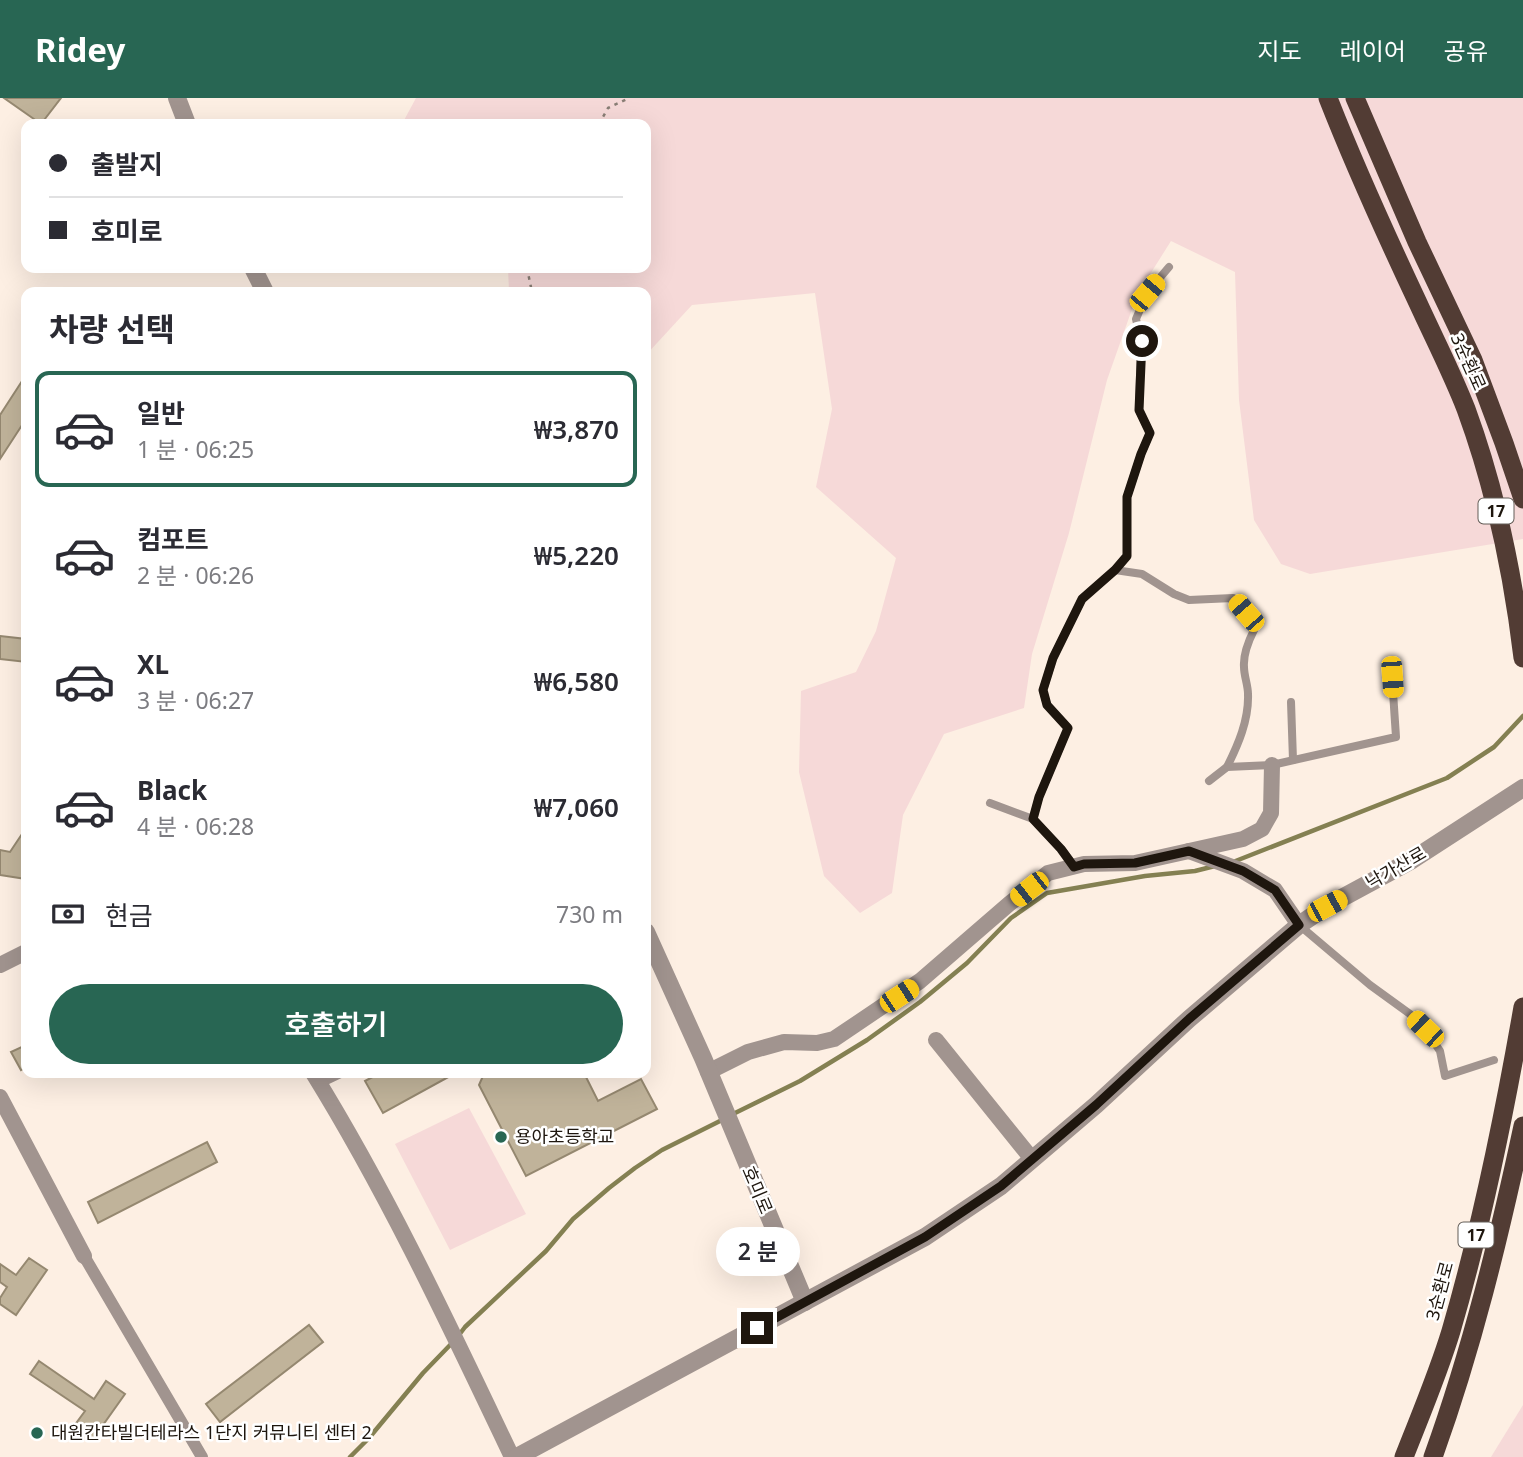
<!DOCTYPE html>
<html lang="ko">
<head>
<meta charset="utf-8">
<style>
	body { margin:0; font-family:"Noto Sans","Noto Sans KR",sans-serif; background:#f7f7f7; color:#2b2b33; height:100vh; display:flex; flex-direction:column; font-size:26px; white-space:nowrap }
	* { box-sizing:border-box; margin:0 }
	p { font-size:23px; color:#7c7c81 }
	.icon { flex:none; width:38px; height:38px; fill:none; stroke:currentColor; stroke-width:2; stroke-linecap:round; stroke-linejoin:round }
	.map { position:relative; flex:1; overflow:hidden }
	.details { position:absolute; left:21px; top:189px; width:630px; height:791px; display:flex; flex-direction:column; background:#fff; border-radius:14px; box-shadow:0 7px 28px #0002 }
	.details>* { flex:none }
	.top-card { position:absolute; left:21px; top:21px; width:630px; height:154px; border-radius:14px; box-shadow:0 7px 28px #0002; display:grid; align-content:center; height:154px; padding:0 28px; background:#fff }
	.end { position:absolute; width:32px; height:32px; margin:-16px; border:9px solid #1e160e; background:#fff; box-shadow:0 0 0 4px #fff }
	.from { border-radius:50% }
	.bubble { position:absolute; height:49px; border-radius:24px; background:#fff; box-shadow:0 7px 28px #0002; font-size:23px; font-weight:600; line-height:49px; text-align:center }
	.car { position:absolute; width:21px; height:42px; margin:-21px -10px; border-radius:9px; box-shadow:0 0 5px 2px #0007; background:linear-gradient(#f5c518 24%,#345 0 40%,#f5c518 0 76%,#345 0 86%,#f5c518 0) }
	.top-card b { display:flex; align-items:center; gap:24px; height:66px; font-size:26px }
	.top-card b+b { border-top:2px solid #e1e1e2 }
	.top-card i { width:18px; height:18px; background:#2b2b33 }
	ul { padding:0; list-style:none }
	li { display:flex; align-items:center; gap:21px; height:116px; margin:0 14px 10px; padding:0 14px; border:4px solid transparent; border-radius:14px }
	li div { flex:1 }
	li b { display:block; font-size:26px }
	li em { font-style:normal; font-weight:600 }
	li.active { border-color:#286653 }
	li>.icon { width:63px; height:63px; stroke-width:1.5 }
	h2 { padding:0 28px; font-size:32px; line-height:84px }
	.pay { display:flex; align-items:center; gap:18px; height:77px; padding:0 28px; font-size:26px }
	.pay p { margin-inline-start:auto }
	.button { display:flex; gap:14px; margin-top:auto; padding:14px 28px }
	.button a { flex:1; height:80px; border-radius:42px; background:#286653; color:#fff; font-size:28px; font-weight:600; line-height:80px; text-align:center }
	header { display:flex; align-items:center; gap:42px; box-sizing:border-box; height:98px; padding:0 35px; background:#286653; color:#fff }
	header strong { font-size:33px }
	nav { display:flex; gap:38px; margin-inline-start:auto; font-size:24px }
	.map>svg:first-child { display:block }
	.green { fill:#f6d9d8 }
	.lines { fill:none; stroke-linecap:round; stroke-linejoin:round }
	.stream { stroke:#848052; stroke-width:4.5 }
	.building { fill:#c0b39a; stroke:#958870; stroke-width:2 }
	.path { stroke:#897e75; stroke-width:2.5; stroke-dasharray:3.5 5; stroke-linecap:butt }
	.service { stroke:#a1948f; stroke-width:8 }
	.pedestrian { stroke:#a1948f; stroke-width:12 }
	.minor { stroke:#a1948f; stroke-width:16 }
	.tertiary { stroke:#a1948f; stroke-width:18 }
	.trunk { stroke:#523c34; stroke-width:19 }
	.route { stroke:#1e160e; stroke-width:9 }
	.poi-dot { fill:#286653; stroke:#fff; stroke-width:2.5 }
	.labels { text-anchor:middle; stroke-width:5; stroke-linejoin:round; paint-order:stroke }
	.shield { fill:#fff; stroke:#625c56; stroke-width:2 }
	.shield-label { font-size:16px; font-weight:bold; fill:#1e160e }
	.street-label { font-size:18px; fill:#1e160e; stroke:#fff }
	.poi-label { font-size:18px; fill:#1e160e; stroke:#fff; text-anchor:start }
</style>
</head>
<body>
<header>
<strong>Ridey</strong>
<nav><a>지도</a><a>레이어</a><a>공유</a></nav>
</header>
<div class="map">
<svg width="1523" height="1359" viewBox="0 0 1523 1359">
	<rect width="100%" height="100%" fill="#fdefe3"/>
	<!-- green -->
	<g class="green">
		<polygon points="416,0 1523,0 1523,441 1310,476 1281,466 1254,422 1239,302 1235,174 1171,143 1137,197 1107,282 1069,435 1032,556 1024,610 944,636 903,717 892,795 860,815 824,778 799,674 801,593 856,574 876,533 896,460 816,389 832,311 815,195 692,207 646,257 646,194 509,194 508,170 646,170 646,26 402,26"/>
		<polygon points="469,1010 526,1116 450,1152 395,1046"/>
		<polygon points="1523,1307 1523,1359 1491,1359"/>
	</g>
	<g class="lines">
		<!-- stream -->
		<g class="stream">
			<polyline points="1233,764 1447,680 1494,649 1523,618"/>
			<polyline points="731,1017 800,983 867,942 920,904 967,865 1011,820 1047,795 1145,778 1195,773 1215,768"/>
			<polyline points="459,1237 465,1229 546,1153 573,1121 609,1090 635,1070 662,1052 724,1021"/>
			<polyline points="350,1359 369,1340 423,1275 453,1244"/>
		</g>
	</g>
	<!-- building -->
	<g class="building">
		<polygon points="4,0 61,0 41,26"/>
		<polygon points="24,280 26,281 26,321 0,361 0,317"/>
		<polygon points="0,538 26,541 26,564 0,561"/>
		<polygon points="26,730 26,781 0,777 0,752 10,754"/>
		<polygon points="26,947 26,969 21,972 11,954"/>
		<polygon points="380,975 451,975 452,977 383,1015 365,983"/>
		<polygon points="481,975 584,975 598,1003 641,981 657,1011 526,1078 479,987 483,978"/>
		<polygon points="207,1044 217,1064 98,1125 88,1104"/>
		<polygon points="29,1160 47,1172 16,1217 0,1206 0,1200 7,1189 0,1184 0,1166 16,1177"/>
		<polygon points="309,1227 323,1244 220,1324 206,1306"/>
		<polygon points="39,1263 94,1301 106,1283 125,1296 93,1341 74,1328 85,1313 30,1276"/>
	</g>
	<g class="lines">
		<!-- path -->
		<g class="path">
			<polyline points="599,26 608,10 629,0"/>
			<polyline points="529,170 528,175 532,194"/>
		</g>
		<!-- service -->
		<g class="service">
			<path d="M1115,472l27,4 32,20 15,6 44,-2 13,15 8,17c-6,12 -11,24 -10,37 0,9 4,18 4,27 1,26 -10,51 -21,73"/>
			<polyline points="1291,604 1293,662"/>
			<polyline points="1209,683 1227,669 1272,667 1396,639 1392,579"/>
			<polyline points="990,705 1033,721 1061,751 1075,769"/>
			<polyline points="1033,721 1039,699 1068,630 1047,607 1043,592 1053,560 1082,501 1115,472 1127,458 1127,399 1141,356 1150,335 1139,312 1141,243 1136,221 1147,195 1169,169"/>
			<polyline points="1299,827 1370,887 1410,916 1425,931 1440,953 1445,978 1494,962"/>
			<polyline points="320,986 343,975"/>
		</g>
		<!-- pedestrian -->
		<polyline class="pedestrian" points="84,1158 202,1359"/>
		<!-- minor -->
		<g class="minor">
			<polyline points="1189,753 1243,773 1275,792 1299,827"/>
			<polyline points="0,867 26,854"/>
			<polyline points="936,942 1032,1061"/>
			<polyline points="708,974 748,954 784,944 817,945 834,941 920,883 1009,806 1048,775 1084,766 1135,765 1243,741 1262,731 1271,715 1272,667"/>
			<path d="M313,975c76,123 137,254 199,384"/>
			<polyline points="0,999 84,1158"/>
		</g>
		<!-- tertiary -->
		<g class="tertiary">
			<polyline points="177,0 187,26"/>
			<polyline points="253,170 265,194"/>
			<polyline points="646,834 703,960 805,1204"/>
			<polyline points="517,1359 925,1139 1001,1088 1096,1007 1189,921 1299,827 1327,808 1412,762 1523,690"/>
		</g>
		<!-- trunk -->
		<g class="trunk">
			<path d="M1328,0c27,69 58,137 90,205 16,35 34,70 48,106 29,79 47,165 57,249"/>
			<polyline points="1355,0 1417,144 1473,262 1504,345 1523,401"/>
			<path d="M1404,1359c16,-41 34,-83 47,-126 31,-106 53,-215 72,-324"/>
			<path d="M1433,1359c39,-108 66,-219 90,-331"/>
		</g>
	</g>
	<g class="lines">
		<!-- route -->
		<polyline class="route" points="757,1230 925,1139 1001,1088 1096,1007 1189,921 1299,827 1275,792 1243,773 1189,753 1135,765 1084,766 1074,769 1061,751 1033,721 1039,699 1068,630 1047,607 1043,592 1053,560 1082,501 1115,472 1127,458 1127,399 1141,356 1150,335 1139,312 1142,243"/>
	</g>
	<!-- markers -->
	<g class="poi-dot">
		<circle cx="501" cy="1039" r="7"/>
		<circle cx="37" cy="1335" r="7"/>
	</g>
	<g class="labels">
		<!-- shield labels -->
		<g class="shield">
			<rect x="1478.5" y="400.5" width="35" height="25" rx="5"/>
			<rect x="1458.5" y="1124.5" width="35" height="25" rx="5"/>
		</g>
		<g class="shield-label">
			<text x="1496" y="419">17</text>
			<text x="1476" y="1143">17</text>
		</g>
		<!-- street labels -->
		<g class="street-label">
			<text transform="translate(1468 264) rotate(66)" y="6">3순환로</text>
			<text transform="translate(1396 770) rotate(-30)" y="6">낙가산로</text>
			<text transform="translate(757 1092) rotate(67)" y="6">호미로</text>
			<text transform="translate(1440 1193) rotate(-75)" y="6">3순환로</text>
		</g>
		<!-- poi labels -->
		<g class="poi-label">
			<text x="515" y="1045">용아초등학교</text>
			<text x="51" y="1341">대원칸타빌더테라스 1단지 커뮤니티 센터 2</text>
		</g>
	</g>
</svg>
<i class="end from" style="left:1142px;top:243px"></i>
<i class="end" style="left:757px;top:1230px"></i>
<div class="bubble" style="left:716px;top:1129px;width:84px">2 분</div>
<i class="car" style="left:1147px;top:195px;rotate:40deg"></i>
<i class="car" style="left:1246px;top:515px;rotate:319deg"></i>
<i class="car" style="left:1392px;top:579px;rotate:176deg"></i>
<i class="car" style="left:1029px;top:791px;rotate:232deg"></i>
<i class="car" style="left:1327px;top:808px;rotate:62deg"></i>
<i class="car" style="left:899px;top:898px;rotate:57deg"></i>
<i class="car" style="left:1425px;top:931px;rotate:314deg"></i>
<div class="top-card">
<b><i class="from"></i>출발지</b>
<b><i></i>호미로</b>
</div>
<section class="details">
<h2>차량 선택</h2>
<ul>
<li class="active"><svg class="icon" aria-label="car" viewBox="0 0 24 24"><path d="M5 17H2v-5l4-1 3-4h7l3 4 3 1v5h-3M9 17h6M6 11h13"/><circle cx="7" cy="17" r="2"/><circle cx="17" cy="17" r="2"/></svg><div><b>일반</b><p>1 분 · 06:25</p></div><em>₩3,870</em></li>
<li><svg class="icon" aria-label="car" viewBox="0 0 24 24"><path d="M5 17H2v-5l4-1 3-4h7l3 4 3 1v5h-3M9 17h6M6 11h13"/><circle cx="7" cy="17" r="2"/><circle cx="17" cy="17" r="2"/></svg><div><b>컴포트</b><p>2 분 · 06:26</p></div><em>₩5,220</em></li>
<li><svg class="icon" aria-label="car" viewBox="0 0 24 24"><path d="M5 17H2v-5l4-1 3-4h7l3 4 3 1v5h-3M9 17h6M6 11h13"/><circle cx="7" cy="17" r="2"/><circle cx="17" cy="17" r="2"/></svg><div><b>XL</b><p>3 분 · 06:27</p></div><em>₩6,580</em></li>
<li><svg class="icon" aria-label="car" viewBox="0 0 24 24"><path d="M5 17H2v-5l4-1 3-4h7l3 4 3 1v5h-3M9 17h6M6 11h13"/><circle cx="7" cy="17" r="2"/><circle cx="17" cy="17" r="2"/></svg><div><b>Black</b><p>4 분 · 06:28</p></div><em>₩7,060</em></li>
</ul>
<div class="pay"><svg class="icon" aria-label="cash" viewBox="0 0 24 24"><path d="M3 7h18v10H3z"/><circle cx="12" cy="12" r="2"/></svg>현금<p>730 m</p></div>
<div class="button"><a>호출하기</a></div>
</section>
</div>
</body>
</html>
